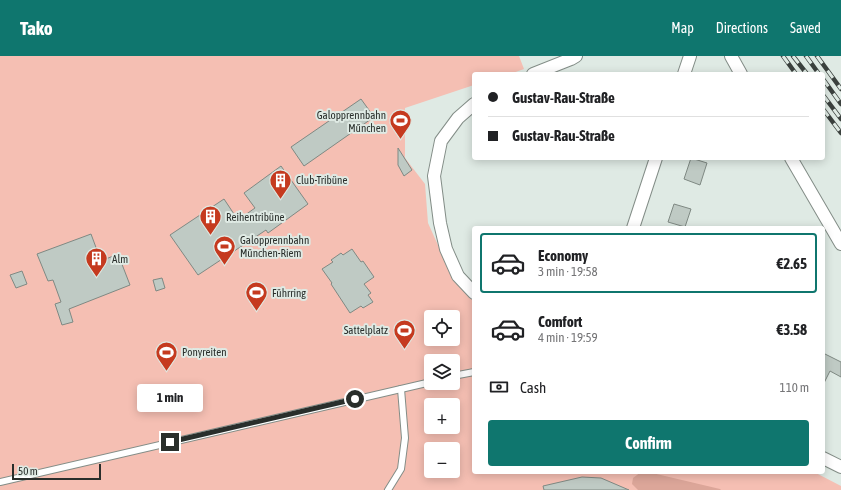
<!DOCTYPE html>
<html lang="en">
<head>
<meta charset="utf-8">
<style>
	body { margin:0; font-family:"Asap Condensed",sans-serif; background:#f2f2f2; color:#202124; height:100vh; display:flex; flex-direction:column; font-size:15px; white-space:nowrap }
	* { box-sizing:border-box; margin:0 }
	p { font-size:13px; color:#757577 }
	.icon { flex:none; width:22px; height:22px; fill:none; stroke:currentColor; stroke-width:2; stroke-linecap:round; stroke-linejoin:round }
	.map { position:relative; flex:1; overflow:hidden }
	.sheet { position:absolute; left:472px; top:170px; width:353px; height:248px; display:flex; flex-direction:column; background:#fff; border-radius:4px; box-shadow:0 2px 10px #0003 }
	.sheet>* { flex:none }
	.guide { position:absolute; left:472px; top:16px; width:353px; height:88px; border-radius:4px; box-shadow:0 2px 10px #0003; display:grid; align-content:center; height:88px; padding:0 16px; background:#fff }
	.buttons { position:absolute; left:424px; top:254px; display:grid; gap:8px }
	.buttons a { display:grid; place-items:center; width:36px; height:36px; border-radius:4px; background:#fff; box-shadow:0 2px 10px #0003; font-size:20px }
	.scale { position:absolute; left:12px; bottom:10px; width:89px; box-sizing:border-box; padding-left:4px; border:2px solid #292e2b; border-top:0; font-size:11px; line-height:14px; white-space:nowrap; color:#292e2b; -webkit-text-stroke:3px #dfeae4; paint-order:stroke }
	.end { position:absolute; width:18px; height:18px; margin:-9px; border:5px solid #292e2b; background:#fff; box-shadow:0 0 0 2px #fff }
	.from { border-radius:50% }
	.bubble { position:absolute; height:28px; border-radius:4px; background:#fff; box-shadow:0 2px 10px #0003; font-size:13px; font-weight:700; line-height:28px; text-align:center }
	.guide b { display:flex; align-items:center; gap:14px; height:38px; font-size:15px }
	.guide b+b { border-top:1px solid #e0e0e0 }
	.guide i { width:10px; height:10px; background:#202124 }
	ul { padding:7px 0 0; list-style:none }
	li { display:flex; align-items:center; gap:12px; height:60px; margin:0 8px 6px; padding:0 8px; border:2px solid transparent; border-radius:4px }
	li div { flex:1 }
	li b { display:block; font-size:15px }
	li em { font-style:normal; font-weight:700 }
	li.selected { border-color:#0f766e }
	li>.icon { width:36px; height:36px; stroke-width:1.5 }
	.pay { display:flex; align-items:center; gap:10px; height:44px; padding:0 16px; font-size:15px }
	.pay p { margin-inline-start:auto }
	.primary-button { display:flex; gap:8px; margin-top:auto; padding:8px 16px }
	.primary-button a { flex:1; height:46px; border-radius:4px; background:#0f766e; color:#fff; font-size:16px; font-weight:700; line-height:46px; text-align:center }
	header { display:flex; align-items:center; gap:24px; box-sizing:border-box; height:56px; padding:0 20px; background:#0f766e; color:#fff }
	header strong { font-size:19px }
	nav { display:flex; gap:22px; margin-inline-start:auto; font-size:14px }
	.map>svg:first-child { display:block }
	.green { fill:#f5bfb3; fill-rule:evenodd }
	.forest { fill:#dca699 }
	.building { fill:#bfcac4; stroke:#7f8983 }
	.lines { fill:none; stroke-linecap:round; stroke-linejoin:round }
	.service-casing { stroke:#838d87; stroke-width:8 }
	.minor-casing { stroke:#838d87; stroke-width:14 }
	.service { stroke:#fff; stroke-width:6 }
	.minor { stroke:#fff; stroke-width:12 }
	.rail-casing { stroke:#3b413e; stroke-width:4.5 }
	.rail { stroke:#dfeae4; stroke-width:3; stroke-dasharray:9; stroke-linecap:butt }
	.route { stroke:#292e2b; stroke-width:5 }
	.labels { text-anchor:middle; stroke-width:4; stroke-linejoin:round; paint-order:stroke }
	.poi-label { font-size:11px; fill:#292e2b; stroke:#dfeae4; text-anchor:start }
</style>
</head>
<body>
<header>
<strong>Tako</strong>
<nav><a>Map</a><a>Directions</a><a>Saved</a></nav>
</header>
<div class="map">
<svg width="841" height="434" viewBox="0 0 841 434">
	<rect width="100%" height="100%" fill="#dfeae4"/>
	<!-- green -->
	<path class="green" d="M0,0h519l5,13 -14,5h-36v11l-69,23v50l20,26 3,39 14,31 12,23 17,22 3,1v172h340l27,14v4h-841zM431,261h22v22h-22zM431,305h22v22h-22zM431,349h22v22h-22zM431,393h22v22h-22z"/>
	<!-- forest -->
	<polygon class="forest" points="641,416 648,416 720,433 721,434 638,434 632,428 633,422"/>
	<!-- building -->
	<g class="building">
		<polygon points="361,43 374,61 304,110 291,91"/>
		<polygon points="398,92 412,114 404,120 398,109"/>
		<polygon points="691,102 707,107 700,129 684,123"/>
		<polygon points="281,110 308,148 268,177 266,174 198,219 170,179 224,143 238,164 255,152 244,137"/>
		<polygon points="674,148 691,153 685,171 668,166"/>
		<polygon points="91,178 101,205 118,198 130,229 69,253 73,266 62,269 55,248 61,246 53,224 48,225 37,198"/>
		<polygon points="352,193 361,206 363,205 374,221 364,228 371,237 368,239 373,246 363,252 361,250 350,257 331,228 332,227 322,213 333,206 331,204 341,197 343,199"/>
		<polygon points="22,215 27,228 16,232 10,219"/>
		<polygon points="162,222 165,232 156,235 153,224"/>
		<polygon points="823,297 841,306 841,321 830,315 823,329"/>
		<polygon points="582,421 601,422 629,434 544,434 543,430"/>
	</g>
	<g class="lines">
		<defs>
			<g id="service">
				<polyline points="453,320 474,316"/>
				<polyline points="0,426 431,326"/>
				<polyline points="388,434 401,413 405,382 401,333"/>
			</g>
			<g id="minor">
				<polyline points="731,0 741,18"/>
				<polyline points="533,18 571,3 576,0"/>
				<polyline points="684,18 690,0"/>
				<polyline points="474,48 458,62 441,85 434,120 440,167 446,193 458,220 474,237"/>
				<polyline points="791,102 841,188"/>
				<polyline points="633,172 656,102"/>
				<polyline points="823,402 841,411"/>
			</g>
		</defs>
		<!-- service casing -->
		<use href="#service" class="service-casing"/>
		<!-- minor casing -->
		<use href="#minor" class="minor-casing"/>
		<!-- service -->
		<use href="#service" class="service"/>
		<!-- minor -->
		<use href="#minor" class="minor"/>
		<defs>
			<g id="rail">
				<polyline points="783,0 796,18"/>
				<polyline points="793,0 807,18"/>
				<polyline points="806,0 819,18"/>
				<polyline points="817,0 841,33"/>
				<polyline points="823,23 841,48"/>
				<polyline points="823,39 841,63"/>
				<polyline points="823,53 841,77"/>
			</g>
		</defs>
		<!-- rail casing -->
		<use href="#rail" class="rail-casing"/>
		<!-- rail -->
		<use href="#rail" class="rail"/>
	</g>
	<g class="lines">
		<!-- route -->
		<polyline class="route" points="170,386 355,343"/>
	</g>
	<!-- icons -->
	<defs>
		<symbol id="stadium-pin" viewBox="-11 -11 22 30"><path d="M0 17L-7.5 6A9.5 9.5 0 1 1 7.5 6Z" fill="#c53a1f" stroke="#dfeae4"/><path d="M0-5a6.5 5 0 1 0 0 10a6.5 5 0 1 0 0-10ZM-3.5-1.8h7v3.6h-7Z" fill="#fff"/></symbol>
		<symbol id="building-pin" viewBox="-11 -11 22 30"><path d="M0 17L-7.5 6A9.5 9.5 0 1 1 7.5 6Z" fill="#c53a1f" stroke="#dfeae4"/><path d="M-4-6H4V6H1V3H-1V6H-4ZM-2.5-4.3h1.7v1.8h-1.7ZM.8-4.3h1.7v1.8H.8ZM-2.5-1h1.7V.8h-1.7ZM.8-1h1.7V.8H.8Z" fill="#fff"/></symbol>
	</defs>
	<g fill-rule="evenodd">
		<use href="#stadium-pin" x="388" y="52" width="25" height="34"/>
		<use href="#building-pin" x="268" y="112" width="25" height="34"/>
		<use href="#building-pin" x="198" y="148" width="25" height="34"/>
		<use href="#stadium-pin" x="212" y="178" width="25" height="34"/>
		<use href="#building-pin" x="84" y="190" width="25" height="34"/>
		<use href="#stadium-pin" x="244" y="224" width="25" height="34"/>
		<use href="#stadium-pin" x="392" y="262" width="25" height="34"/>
		<use href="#stadium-pin" x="154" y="284" width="25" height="34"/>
	</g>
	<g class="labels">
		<!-- poi labels -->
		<g class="poi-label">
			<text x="386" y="63" text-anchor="end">Galopprennbahn<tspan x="386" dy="13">Műnchen</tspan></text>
			<text x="296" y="128">Club-Tribüne</text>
			<text x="226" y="165">Reihentribüne</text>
			<text x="240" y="188">Galopprennbahn<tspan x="240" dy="13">München-Riem</tspan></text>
			<text x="112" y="207">Alm</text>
			<text x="272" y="241">Führring</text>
			<text x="388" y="278" text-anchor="end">Sattelplatz</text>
			<text x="182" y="300">Ponyreiten</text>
		</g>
	</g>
</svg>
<div class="buttons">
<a><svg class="icon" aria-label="locate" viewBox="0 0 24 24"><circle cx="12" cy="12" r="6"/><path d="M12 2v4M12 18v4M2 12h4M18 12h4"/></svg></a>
<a><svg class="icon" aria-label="layers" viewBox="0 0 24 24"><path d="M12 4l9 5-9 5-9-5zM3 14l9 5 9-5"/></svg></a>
<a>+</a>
<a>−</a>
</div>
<div class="scale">50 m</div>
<i class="end from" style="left:355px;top:343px"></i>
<i class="end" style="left:170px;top:386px"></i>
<div class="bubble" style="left:137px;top:328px;width:66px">1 min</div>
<div class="guide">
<b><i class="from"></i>Gustav-Rau-Straße</b>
<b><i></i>Gustav-Rau-Straße</b>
</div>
<section class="sheet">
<ul>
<li class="selected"><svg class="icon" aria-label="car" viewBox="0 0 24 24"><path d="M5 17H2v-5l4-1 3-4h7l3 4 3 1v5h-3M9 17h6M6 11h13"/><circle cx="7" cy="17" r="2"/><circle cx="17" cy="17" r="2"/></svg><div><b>Economy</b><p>3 min · 19:58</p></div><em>€2.65</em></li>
<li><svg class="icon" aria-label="car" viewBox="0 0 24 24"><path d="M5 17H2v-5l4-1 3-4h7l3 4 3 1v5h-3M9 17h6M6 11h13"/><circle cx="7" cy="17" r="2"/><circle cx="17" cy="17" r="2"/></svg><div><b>Comfort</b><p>4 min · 19:59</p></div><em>€3.58</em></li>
</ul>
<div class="pay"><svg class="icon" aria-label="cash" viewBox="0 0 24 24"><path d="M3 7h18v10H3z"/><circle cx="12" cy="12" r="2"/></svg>Cash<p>110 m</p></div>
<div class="primary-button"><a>Confirm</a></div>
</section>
</div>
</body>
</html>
